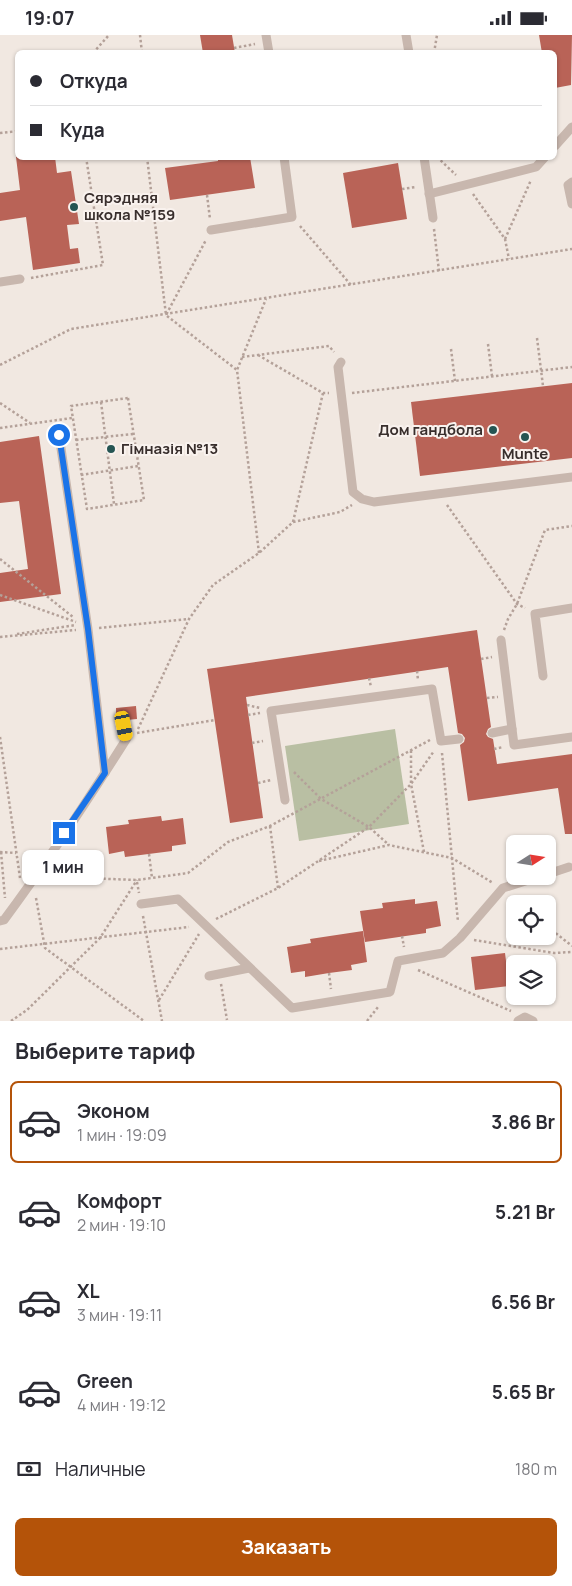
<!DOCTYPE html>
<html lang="ru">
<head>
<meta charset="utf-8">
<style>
	body { margin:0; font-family:Manrope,sans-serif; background:#f2f2f3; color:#2b2b33; height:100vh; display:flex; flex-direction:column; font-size:19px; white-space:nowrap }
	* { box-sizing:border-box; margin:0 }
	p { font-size:16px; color:#7c7c81 }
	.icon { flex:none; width:28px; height:28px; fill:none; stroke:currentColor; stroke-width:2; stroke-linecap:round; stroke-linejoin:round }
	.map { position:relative; height:986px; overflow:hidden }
	.panel { display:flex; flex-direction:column; background:#fff; flex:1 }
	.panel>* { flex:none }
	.top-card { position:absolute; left:15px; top:15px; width:542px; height:110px; border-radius:8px; box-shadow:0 1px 4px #0004; display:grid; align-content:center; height:110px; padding:0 15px; background:#fff }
	.needle { width:32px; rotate:78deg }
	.buttons { position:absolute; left:506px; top:800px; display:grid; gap:10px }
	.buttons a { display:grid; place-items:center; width:50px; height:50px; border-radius:8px; background:#fff; box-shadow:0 1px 4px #0004; font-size:25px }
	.end { position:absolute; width:22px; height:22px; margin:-11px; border:6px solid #1a73e8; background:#fff; box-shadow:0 0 0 2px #fff }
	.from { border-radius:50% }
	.bubble { position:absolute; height:35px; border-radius:8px; background:#fff; box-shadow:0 1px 4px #0004; font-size:16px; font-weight:700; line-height:35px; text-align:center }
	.car { position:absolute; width:15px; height:30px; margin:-15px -8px; border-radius:6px; box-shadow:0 0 4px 1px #0007; background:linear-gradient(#f5c518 24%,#345 0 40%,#f5c518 0 76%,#345 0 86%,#f5c518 0) }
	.top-card b { display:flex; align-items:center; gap:18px; height:48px; font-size:19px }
	.top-card b+b { border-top:1px solid #e1e1e2 }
	.top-card i { width:12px; height:12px; background:#2b2b33 }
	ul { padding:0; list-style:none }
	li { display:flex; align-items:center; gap:15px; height:82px; margin:0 10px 8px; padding:0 5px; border:2px solid transparent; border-radius:8px }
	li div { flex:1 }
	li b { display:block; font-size:19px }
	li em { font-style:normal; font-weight:700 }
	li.on { border-color:#b45309 }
	li>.icon { width:45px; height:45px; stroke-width:1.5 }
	h2 { padding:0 15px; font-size:22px; line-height:60px }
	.pay { display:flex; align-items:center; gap:12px; height:55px; padding:0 15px; font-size:19px }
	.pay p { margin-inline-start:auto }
	.cta { display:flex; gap:10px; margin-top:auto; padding:10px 15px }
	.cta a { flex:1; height:58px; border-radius:8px; background:#b45309; color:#fff; font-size:20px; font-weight:700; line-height:58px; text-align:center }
	.status { display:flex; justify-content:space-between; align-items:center; height:35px; padding:0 25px; background:#fff; direction:ltr }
	.status svg { height:14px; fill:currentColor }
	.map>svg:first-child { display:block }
	.green { fill:#b9bfa3 }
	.building { fill:#b96357 }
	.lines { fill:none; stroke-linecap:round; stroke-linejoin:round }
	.path { stroke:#b4a199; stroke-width:2.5; stroke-dasharray:2.5 2.5; stroke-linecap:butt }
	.lane { stroke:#c8b7ae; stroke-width:9 }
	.route { stroke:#1a73e8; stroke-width:6 }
	.poi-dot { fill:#255553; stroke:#f9f2ee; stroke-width:2 }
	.labels { text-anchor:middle; stroke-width:4; stroke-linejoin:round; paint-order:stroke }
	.poi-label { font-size:15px; font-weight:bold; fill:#382e2c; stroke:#f9f2ee; text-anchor:start }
</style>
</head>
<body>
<div class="status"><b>19:07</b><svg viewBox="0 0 49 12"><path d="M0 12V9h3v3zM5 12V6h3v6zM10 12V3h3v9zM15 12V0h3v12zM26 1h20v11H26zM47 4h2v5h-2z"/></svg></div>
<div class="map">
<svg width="572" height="986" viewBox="0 0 572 986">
	<rect width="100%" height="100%" fill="#f1e8e1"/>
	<!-- green -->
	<polygon class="green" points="395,694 409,789 299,806 285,711"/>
	<!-- building -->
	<g class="building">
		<polygon points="200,0 232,0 235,18 203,18"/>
		<polygon points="539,0 572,0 571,50 555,53 555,18 542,18"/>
		<polygon points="16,122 55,122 57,138 71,136 79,189 67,190 70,214 78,213 80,228 33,235 26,182 0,186 0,158 20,155"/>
		<polygon points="218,122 250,122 255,153 170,165 165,133 218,126"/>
		<polygon points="398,128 407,184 352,193 343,138"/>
		<polygon points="572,348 572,423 420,441 411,367"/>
		<polygon points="39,401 61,559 0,567 0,538 28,534 19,466 0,468 0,407"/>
		<polygon points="477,595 491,692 488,694 486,699 488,702 493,704 497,729 572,719 572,799 565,799 558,753 468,766 460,710 464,707 465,703 462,699 458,698 448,632 246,662 263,783 230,788 207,634"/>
		<polygon points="136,671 137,684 116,686 116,673"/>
		<polygon points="161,781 162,786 183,783 186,809 172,811 172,816 125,822 124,816 109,819 106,792 129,789 128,785"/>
		<polygon points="415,864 415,869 437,866 441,891 426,894 426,898 365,907 360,876 383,873 382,868"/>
		<polygon points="363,896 367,927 351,930 352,935 329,938 305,942 305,936 291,938 287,912 311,908 310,904"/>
		<polygon points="505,918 509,951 475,955 471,922"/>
	</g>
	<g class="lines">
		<!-- path -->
		<g class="path">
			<polyline points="140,0 142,18"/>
			<polyline points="234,13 255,9"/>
			<polyline points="93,18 109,0"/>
			<polyline points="434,18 437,0"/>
			<polyline points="0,98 18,96"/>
			<polyline points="147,122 166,280 206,205"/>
			<polyline points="437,122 456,140"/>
			<polyline points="402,154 416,152"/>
			<polyline points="473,159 505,204 509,224"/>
			<polyline points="207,160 210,184"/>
			<polyline points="300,191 351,250"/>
			<polyline points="434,194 439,236"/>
			<polyline points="505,204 531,145"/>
			<polyline points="31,243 103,230 86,122"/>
			<polyline points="167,281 237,335"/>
			<polyline points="537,303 543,351"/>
			<polyline points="488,309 492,341"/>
			<polyline points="451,314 455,346"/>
			<polyline points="258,320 323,358 329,358"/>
			<polyline points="242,322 329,311 334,317"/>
			<polyline points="0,330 71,294 572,214"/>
			<polyline points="352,358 572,332"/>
			<polygon points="128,363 144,465 87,474 71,371"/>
			<polyline points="101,367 114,469"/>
			<polyline points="0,368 30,388"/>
			<polyline points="0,393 72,383"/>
			<polyline points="76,405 133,399"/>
			<polyline points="81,440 138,431"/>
			<polyline points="447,470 517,569 525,573"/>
			<polyline points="293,487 323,358"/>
			<polyline points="259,518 237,335 266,264"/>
			<polyline points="0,524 73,582"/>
			<polyline points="0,560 76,587"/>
			<polyline points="99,593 189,584"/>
			<polyline points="504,595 508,584 517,569 545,495 572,491"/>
			<polyline points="17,599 76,590"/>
			<polyline points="0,602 76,595"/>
			<polyline points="481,624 492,622"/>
			<polyline points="417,636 418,645"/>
			<polyline points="369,643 371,652"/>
			<polyline points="487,663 498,662"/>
			<polyline points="247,670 260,673"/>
			<polyline points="248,680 260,678"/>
			<polyline points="138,694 189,584 213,550 259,518 293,487 340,477 352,470"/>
			<polyline points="137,698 215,685"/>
			<polyline points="0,702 20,843"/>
			<polyline points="252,708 263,706"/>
			<polyline points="494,714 503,712"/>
			<polyline points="442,718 458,887"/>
			<polyline points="294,737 321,764 369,792 389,810"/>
			<polyline points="258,748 271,745"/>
			<polyline points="270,791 278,853"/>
			<polyline points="0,817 16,818"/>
			<polyline points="1,817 5,863"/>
			<polyline points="424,817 411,749 434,716"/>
			<polyline points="149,819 152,843"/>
			<polyline points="319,826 389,810 452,823 493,848"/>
			<polyline points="55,833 83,843 137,845 188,838 228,807 270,791 430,705"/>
			<polyline points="137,847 139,858"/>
			<polyline points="36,863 45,913 144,986"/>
			<polyline points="514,863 521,869"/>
			<polyline points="143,881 162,986"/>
			<polyline points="216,884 278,853 369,792 411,749 411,715"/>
			<polyline points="548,892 572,911"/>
			<polyline points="402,901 404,912"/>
			<polyline points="474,905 554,918 572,917"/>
			<polyline points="0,914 189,892"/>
			<polyline points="418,935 511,976"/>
			<polyline points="329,938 331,954"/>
			<polyline points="221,949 227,985"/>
			<polyline points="159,965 199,899"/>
			<polyline points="11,986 27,975 100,903 137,845"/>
			<polyline points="367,986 378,972"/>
		</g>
		<!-- lane -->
		<g class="lane">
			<polyline points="266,0 269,18"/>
			<polyline points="406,0 409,18"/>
			<polyline points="555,111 572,92"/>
			<polyline points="424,122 433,183"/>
			<polyline points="572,147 568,150 572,169"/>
			<polyline points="429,159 536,132 545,122"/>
			<polyline points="211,195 292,182 284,122"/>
			<polyline points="0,247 20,244"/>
			<polyline points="341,327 338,332 353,457 362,464 374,467 572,442"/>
			<polyline points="59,400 88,594 105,738"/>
			<polyline points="501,605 514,710 572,702"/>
			<polyline points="543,641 535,579 572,573"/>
			<polyline points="492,698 512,694"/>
			<polyline points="285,765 271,676 432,654 441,706 459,704"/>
			<polyline points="548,839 569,832"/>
			<polyline points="141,869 178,864 292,973 390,957 398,926 443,918 460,903 503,853 541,841"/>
			<path d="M0,886l4,-1c43,-58 84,-120 123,-182l-3,-12"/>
			<polyline points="209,941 249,933"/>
			<polyline points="518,986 525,982 533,986"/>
		</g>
	</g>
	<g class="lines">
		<!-- route -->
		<polyline class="route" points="59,400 88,594 105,738 64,798"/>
	</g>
	<!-- markers -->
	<g class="poi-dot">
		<circle cx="74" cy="172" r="5"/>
		<circle cx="493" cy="395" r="5"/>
		<circle cx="525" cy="402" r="5"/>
		<circle cx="111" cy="414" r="5"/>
	</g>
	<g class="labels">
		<!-- poi labels -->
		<g class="poi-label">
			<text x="84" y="168">Сярэдняя<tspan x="84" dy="17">школа №159</tspan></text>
			<text x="483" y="400" text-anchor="end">Дом гандбола</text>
			<text x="121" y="419">Гімназія №13</text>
			<text x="525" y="424" text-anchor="middle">Munte</text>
		</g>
	</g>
</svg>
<div class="buttons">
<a><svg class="needle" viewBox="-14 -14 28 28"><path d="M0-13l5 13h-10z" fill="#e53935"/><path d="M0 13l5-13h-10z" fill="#7c7c81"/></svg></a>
<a><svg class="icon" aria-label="locate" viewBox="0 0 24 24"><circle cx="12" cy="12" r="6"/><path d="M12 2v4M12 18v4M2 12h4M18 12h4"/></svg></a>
<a><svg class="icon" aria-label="layers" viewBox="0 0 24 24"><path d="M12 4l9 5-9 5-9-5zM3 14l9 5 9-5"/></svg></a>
</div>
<i class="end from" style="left:59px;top:400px"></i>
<i class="end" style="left:64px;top:798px"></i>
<div class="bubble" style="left:22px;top:815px;width:82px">1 мин</div>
<i class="car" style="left:124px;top:691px;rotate:169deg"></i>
<div class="top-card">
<b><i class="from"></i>Откуда</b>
<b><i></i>Куда</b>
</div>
</div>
<section class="panel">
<h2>Выберите тариф</h2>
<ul>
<li class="on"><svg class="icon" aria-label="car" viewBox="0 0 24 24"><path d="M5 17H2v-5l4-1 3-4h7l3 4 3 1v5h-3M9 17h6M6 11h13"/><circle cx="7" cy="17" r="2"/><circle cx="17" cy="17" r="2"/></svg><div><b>Эконом</b><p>1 мин · 19:09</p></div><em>3.86 Br</em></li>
<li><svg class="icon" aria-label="car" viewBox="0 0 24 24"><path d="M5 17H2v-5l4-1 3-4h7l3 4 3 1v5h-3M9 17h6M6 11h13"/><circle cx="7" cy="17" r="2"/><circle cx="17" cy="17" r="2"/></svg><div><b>Комфорт</b><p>2 мин · 19:10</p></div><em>5.21 Br</em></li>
<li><svg class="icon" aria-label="car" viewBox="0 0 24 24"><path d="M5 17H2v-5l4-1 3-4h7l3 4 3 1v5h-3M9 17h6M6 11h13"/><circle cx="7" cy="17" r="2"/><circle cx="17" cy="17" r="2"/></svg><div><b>XL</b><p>3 мин · 19:11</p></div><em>6.56 Br</em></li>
<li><svg class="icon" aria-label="car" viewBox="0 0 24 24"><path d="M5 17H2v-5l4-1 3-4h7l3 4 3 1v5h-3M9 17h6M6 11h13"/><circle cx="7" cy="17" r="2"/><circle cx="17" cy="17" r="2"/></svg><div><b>Green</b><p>4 мин · 19:12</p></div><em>5.65 Br</em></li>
</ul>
<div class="pay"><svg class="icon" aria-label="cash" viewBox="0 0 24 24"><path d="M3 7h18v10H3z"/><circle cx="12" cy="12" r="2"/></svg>Наличные<p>180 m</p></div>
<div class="cta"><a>Заказать</a></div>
</section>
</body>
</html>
